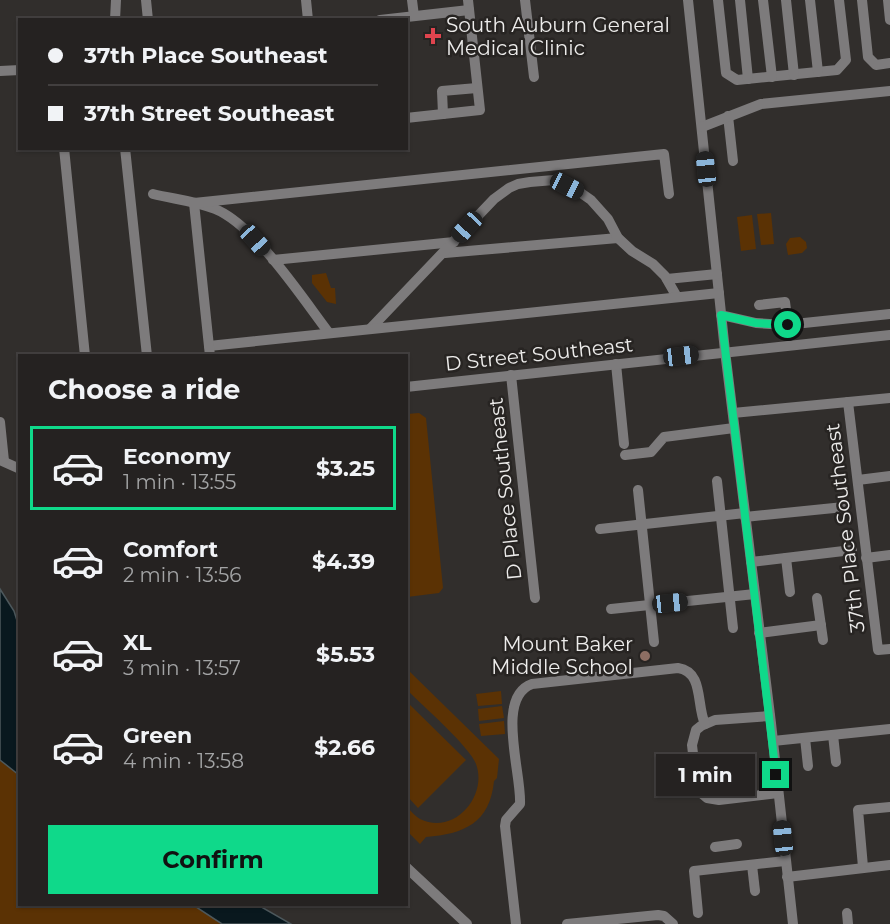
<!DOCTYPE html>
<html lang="en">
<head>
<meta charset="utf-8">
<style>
	body { margin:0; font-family:Montserrat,sans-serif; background:#312f2e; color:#f1f3f6; height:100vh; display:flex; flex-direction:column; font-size:22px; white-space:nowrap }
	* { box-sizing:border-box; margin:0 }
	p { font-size:20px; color:#a3a4a5 }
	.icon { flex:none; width:33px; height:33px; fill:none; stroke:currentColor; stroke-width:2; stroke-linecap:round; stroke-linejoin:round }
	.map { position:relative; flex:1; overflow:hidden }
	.sheet { position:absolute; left:18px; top:354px; width:390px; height:552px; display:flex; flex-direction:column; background:#252221; border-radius:0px; box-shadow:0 2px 4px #0004,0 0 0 2px #423f3f }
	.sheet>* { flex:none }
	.hud { position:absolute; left:18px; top:18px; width:390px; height:132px; border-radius:0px; box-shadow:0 2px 4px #0004,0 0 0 2px #423f3f; display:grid; align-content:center; height:132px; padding:0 30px; background:#252221 }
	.end { position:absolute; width:27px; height:27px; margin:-14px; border:8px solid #0fd98a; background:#111; box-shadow:0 0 0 3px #111 }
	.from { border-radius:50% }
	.bubble { position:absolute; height:42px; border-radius:0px; background:#252221; box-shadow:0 2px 4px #0004,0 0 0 2px #423f3f; font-size:20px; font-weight:700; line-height:42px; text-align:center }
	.car { position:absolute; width:18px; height:36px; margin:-18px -9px; border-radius:8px; box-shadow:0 0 4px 2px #0007; background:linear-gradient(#222 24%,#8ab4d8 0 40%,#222 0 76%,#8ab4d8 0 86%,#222 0) }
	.hud b { display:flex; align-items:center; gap:21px; height:57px; font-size:22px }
	.hud b+b { border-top:2px solid #423f3f }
	.hud i { width:15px; height:15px; background:#f1f3f6 }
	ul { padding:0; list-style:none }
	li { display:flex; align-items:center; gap:18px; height:84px; margin:0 12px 9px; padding:0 18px; border:3px solid transparent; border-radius:0px }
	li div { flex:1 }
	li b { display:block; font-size:22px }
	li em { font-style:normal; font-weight:700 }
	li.selected { border-color:#0fd98a }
	li>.icon { width:54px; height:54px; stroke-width:1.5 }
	h2 { padding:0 30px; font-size:27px; line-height:72px }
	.action { display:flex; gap:12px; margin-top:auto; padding:12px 30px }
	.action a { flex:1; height:69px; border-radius:0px; background:#0fd98a; color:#111; font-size:24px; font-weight:700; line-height:69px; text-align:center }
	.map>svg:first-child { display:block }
	.green { fill:#5b3204 }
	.water { fill:#09181e; stroke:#4d585c; stroke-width:1.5 }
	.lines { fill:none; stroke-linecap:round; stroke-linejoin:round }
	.minor { stroke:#7d7b7c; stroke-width:10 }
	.route { stroke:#0fd98a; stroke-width:8 }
	.health-dot { fill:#e0444e; stroke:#272422; stroke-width:2 }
	.education-dot { fill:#8d6e63; stroke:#272422; stroke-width:2 }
	.labels { text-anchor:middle; stroke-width:5; stroke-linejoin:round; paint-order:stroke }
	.poi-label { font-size:20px; fill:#edeceb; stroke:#272422; text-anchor:start }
	.street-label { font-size:20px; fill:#edeceb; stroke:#272422 }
</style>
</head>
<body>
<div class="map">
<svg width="890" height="924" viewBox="0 0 890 924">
	<rect width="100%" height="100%" fill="#312e2c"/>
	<!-- green -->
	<g class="green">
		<polygon points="771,213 774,244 761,245 757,214"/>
		<polygon points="752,215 756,249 741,251 737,217"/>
		<polygon points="800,237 806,242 807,248 802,253 788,255 786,244 790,238"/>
		<polygon points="326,273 331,288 335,288 336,304 327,302 312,283 312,275"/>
		<polygon points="419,413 426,418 443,588 439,593 407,597 407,414"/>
		<path d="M407,669l92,90 -2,19 -3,3c-4,42 -30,53 -68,56l-6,7 -13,-13v-24c4,4 8,9 13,12 34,17 68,-23 56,-55 -6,-17 -54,-59 -69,-74z"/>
		<polygon points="501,691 502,704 478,706 476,694"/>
		<polygon points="406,701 466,760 418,808 407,796"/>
		<polygon points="502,706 504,718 479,721 478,709"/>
		<polygon points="504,721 505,734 481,736 479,724"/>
		<polygon points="0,760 19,775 20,904 193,905 222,924 0,924"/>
	</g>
	<!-- water -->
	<g class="water">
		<polygon points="0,589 14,611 19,627 19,775 0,760"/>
		<polygon points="193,905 258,905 291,924 222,924"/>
	</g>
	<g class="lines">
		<!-- minor -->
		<g class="minor">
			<polyline points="146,0 148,20"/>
			<polyline points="306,0 308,20"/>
			<polyline points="412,0 414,16"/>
			<polyline points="525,0 534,77"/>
			<polyline points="688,0 725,351 771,723 793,924"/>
			<polyline points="718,0 726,73 737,80 837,70 846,60 839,0"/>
			<polyline points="740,0 748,79"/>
			<polyline points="763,0 772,77"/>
			<polyline points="786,0 794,75"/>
			<polyline points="810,0 818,72"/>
			<polyline points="862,0 868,57 876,65 890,63"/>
			<polyline points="888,0 890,20"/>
			<polyline points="115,20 116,0"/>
			<polyline points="380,20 469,10"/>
			<polyline points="0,71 20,70"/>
			<polyline points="443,114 442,91 477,88"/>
			<polyline points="728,116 733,161"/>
			<polyline points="406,118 480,110 468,0"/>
			<polyline points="702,127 761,104 890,91"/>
			<polyline points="64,148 85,356"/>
			<polyline points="125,148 147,356"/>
			<path d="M153,194c20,5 43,7 62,15 40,16 88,90 114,124"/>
			<polyline points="445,253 618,238"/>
			<polyline points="273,260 454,242"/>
			<polyline points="667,279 717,274"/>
			<polyline points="759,305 785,302 788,325"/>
			<polyline points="721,315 756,323 785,325 890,314"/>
			<polyline points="370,329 494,199 509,188 518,184 530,182 554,180 581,193 591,200 608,219 618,238 632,251 653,264 665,276 677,297"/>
			<polyline points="209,346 719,293"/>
			<polyline points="210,356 194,203 664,154 669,194"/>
			<polyline points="616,364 624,444"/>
			<polyline points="511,375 535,598"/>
			<polyline points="406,387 890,335"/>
			<polyline points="848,402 878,650 890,649"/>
			<polyline points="733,413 890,398"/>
			<polyline points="0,422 4,461"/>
			<polyline points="625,455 651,452 664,437 734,428"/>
			<polyline points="0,460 20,469"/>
			<polyline points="858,480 890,476"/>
			<polyline points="717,481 733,628"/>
			<polyline points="638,490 654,642"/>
			<polyline points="745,517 844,507"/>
			<polyline points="600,529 745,513"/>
			<polyline points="786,558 790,592"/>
			<polyline points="866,558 890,555"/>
			<polyline points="751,562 852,550"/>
			<polyline points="817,598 823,640"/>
			<polyline points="611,609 755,594"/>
			<polyline points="759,633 821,625"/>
			<polyline points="770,716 715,720 701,726 696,730 692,745 697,788 701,793 707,798 719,800 778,793"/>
			<polyline points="833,735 836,762"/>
			<polyline points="805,738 808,766"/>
			<polyline points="773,741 890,729"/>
			<polyline points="715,847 737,844"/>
			<polyline points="752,865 755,891"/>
			<polyline points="406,867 467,924"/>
			<polyline points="863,867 858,810 890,807"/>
			<polyline points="787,877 890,865"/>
			<polyline points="698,913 694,871 785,861"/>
			<polyline points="847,913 848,924"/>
			<path d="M516,924l-11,-98 1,-6 14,-16c2,-30 -25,-107 12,-120l146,-16c26,4 18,36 27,56"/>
			<polyline points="567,924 658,915 664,916 673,924"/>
		</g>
	</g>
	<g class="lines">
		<!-- route -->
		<polyline class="route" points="776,775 721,315 756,323 788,325"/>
	</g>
	<!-- markers -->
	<path class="health-dot" d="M430 27h6v6h6v6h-6v6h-6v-6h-6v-6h6z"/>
	<circle class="education-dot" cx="645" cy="656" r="6"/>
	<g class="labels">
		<!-- poi labels -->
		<g class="poi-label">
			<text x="446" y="32">South Auburn General<tspan x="446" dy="23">Medical Clinic</tspan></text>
			<text x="633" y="651" text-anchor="end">Mount Baker<tspan x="633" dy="23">Middle School</tspan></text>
		</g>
		<!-- street labels -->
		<g class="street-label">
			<text transform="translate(539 354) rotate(-6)" y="7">D Street Southeast</text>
			<text transform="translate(505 489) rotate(-96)" y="7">D Place Southeast</text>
			<text transform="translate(845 528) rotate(-97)" y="7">37th Place Southeast</text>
		</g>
	</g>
</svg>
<i class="end from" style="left:788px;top:325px"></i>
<i class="end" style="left:776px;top:775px"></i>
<div class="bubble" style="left:656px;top:754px;width:99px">1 min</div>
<i class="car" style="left:706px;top:169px;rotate:354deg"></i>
<i class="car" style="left:567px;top:186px;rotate:117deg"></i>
<i class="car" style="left:467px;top:227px;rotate:223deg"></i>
<i class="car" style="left:255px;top:240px;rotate:138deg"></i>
<i class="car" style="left:681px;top:356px;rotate:83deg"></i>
<i class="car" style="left:670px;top:603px;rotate:84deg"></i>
<i class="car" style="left:783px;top:838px;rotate:354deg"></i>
<div class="hud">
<b><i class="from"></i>37th Place Southeast</b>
<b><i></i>37th Street Southeast</b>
</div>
<section class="sheet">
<h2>Choose a ride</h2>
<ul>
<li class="selected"><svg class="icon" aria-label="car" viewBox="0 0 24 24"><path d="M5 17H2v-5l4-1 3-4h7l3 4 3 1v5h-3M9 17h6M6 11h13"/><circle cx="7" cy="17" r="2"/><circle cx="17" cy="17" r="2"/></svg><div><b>Economy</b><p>1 min · 13:55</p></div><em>$3.25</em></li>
<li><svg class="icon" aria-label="car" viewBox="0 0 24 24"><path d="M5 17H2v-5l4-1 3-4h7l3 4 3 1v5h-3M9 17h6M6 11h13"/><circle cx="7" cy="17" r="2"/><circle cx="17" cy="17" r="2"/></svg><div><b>Comfort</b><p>2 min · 13:56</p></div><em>$4.39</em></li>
<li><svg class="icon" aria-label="car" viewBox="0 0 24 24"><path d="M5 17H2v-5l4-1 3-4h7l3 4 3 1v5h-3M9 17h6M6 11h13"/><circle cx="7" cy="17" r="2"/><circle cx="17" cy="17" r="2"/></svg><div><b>XL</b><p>3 min · 13:57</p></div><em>$5.53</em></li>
<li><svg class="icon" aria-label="car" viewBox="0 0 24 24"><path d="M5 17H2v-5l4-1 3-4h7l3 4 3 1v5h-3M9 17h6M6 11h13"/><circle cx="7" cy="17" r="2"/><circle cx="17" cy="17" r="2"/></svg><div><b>Green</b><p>4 min · 13:58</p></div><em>$2.66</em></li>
</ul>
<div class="action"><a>Confirm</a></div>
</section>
</div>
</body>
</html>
